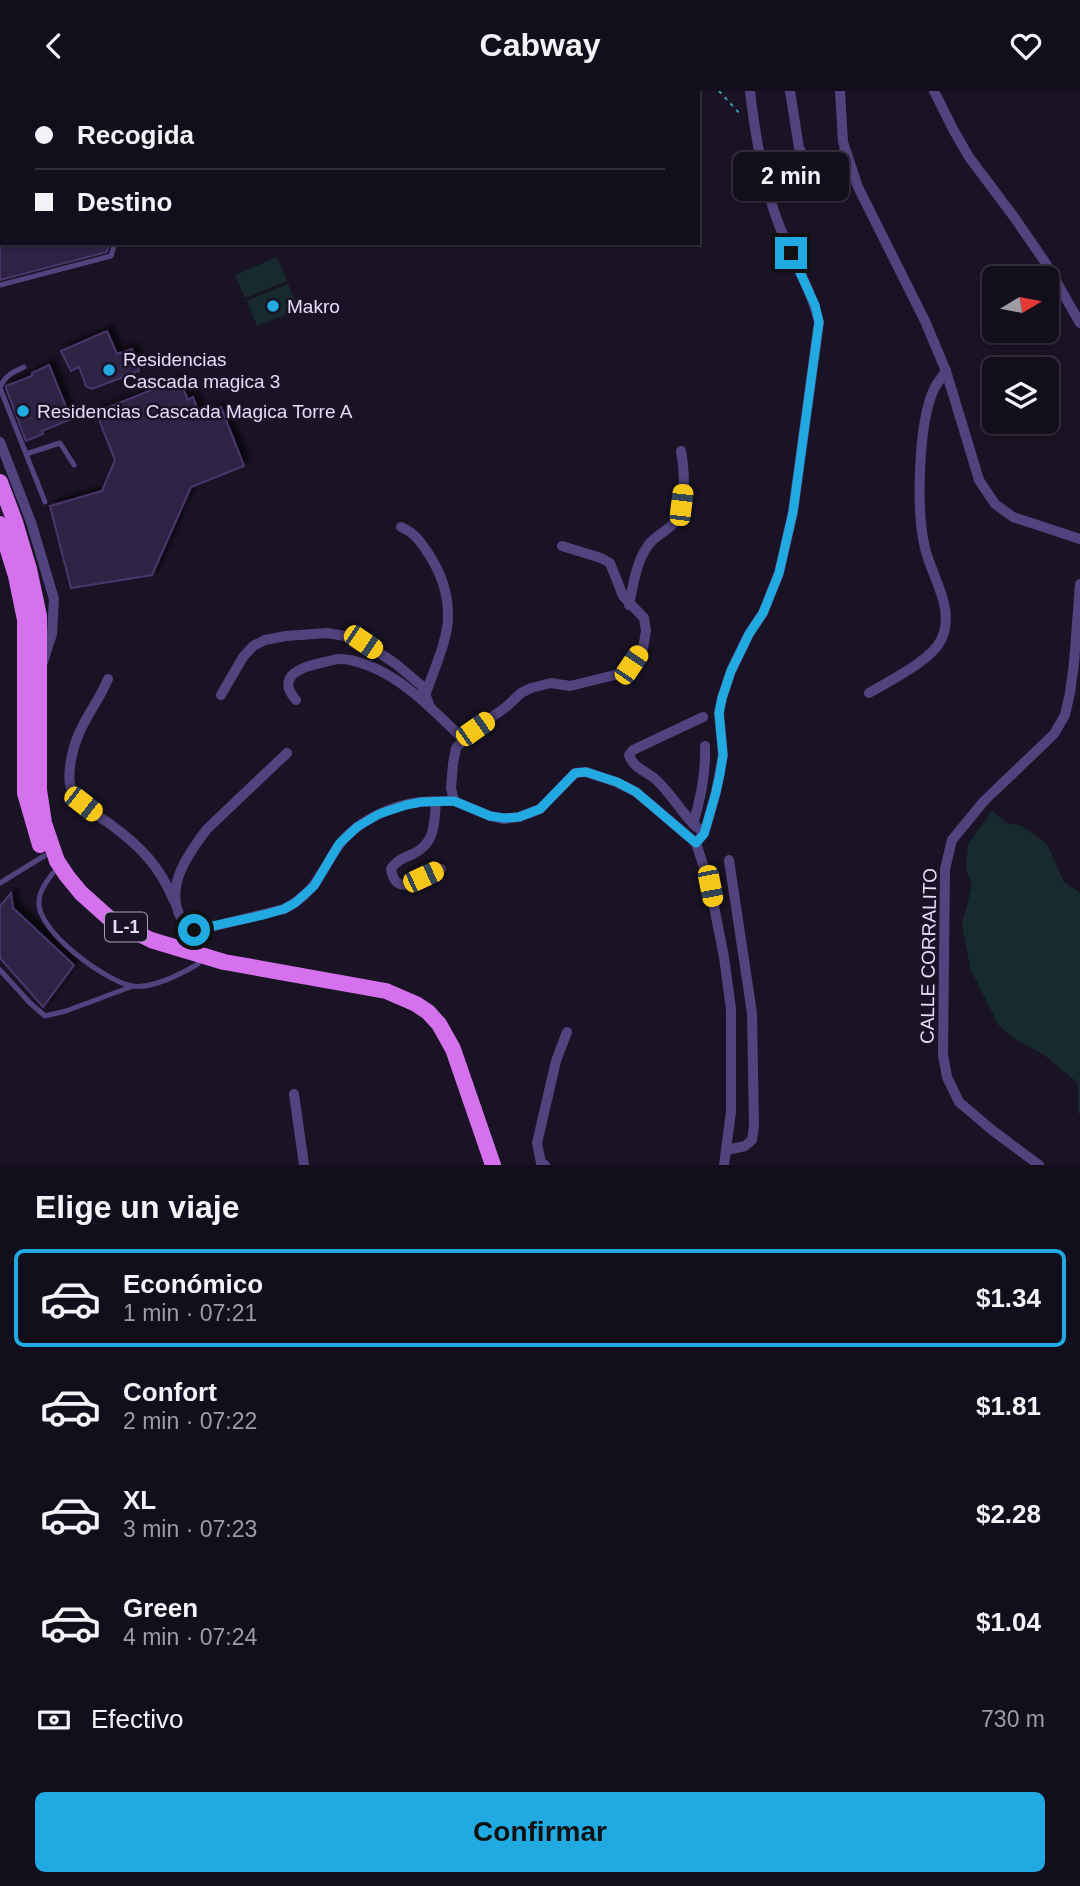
<!DOCTYPE html>
<html lang="es">
<head>
<meta charset="utf-8">
<style>
	body { margin:0; font-family:Helvetica,sans-serif; background:#1c1725; color:#f1f3f6; height:100vh; display:flex; flex-direction:column; font-size:26px; white-space:nowrap }
	* { box-sizing:border-box; margin:0 }
	p { font-size:23px; color:#9d9ca3 }
	.icon { flex:none; width:38px; height:38px; fill:none; stroke:currentColor; stroke-width:2; stroke-linecap:round; stroke-linejoin:round }
	.map { position:relative; height:1074px; overflow:hidden }
	.panel { display:flex; flex-direction:column; background:#130e1c; flex:1 }
	.panel>* { flex:none }
	.hud { position:absolute; left:0px; top:0px; width:700px; height:154px; box-shadow:0 2px 5px #0004,0 0 0 2px #322e3b; display:grid; align-content:center; height:154px; padding:0 35px; background:#130e1c }
	.needle { width:46px; rotate:80deg }
	.tools { position:absolute; left:982px; top:175px; display:grid; gap:14px }
	.tools a { display:grid; place-items:center; width:77px; height:77px; border-radius:10px; background:#130e1c; box-shadow:0 2px 5px #0004,0 0 0 2px #322e3b; font-size:35px }
	.end { position:absolute; width:32px; height:32px; margin:-16px; border:9px solid #21aae1; background:#111; box-shadow:0 0 0 4px #111 }
	.from { border-radius:50% }
	.bubble { position:absolute; height:49px; border-radius:10px; background:#130e1c; box-shadow:0 2px 5px #0004,0 0 0 2px #322e3b; font-size:23px; font-weight:700; line-height:49px; text-align:center }
	.car { position:absolute; width:21px; height:42px; margin:-21px -10px; border-radius:9px; box-shadow:0 0 5px 2px #0007; background:linear-gradient(#f5c518 24%,#345 0 40%,#f5c518 0 76%,#345 0 86%,#f5c518 0) }
	.hud b { display:flex; align-items:center; gap:24px; height:66px; font-size:26px }
	.hud b+b { border-top:2px solid #322e3b }
	.hud i { width:18px; height:18px; background:#f1f3f6 }
	ul { padding:0; list-style:none }
	li { display:flex; align-items:center; gap:21px; height:98px; margin:0 14px 10px; padding:0 21px; border:4px solid transparent; border-radius:10px }
	li div { flex:1 }
	li b { display:block; font-size:26px }
	li em { font-style:normal; font-weight:700 }
	li.selected { border-color:#21aae1 }
	li>.icon { width:63px; height:63px; stroke-width:1.5 }
	h2 { padding:0 35px; font-size:32px; line-height:84px }
	.pay { display:flex; align-items:center; gap:18px; height:77px; padding:0 35px; font-size:26px }
	.pay p { margin-inline-start:auto }
	.primary-button { display:flex; gap:14px; margin-top:auto; padding:14px 35px }
	.primary-button a { flex:1; height:80px; border-radius:10px; background:#21aae1; color:#111; font-size:28px; font-weight:700; line-height:80px; text-align:center }
	header { display:flex; justify-content:space-between; align-items:center; height:91px; padding:0 35px; background:#130e1c; font-size:32px; font-weight:700 }
	.map>svg:first-child { display:block }
	.green { fill:#172b2e }
	.building { fill:#2f2144; stroke:#4b366d; stroke-width:2; filter:url(#shadow) }
	.lines { fill:none; stroke-linecap:round; stroke-linejoin:round }
	.path { stroke:#409daa; stroke-width:2; stroke-dasharray:3.5 5; stroke-linecap:butt }
	.service { stroke:#51447e; stroke-width:5 }
	.minor { stroke:#51447e; stroke-width:10 }
	.primary { stroke:#d571ec; stroke-width:16 }
	.route { stroke:#21aae1; stroke-width:9 }
	.poi-dot { fill:#21aae1; stroke:#191325; stroke-width:2.5 }
	.labels { text-anchor:middle; stroke-width:5; stroke-linejoin:round; paint-order:stroke }
	.shield { fill:#191325; stroke:#a8a0ba; stroke-width:2 }
	.shield-label { font-size:18px; font-weight:bold; fill:#e5dcfa }
	.poi-label { font-size:19px; fill:#e5dcfa; stroke:#191325; text-anchor:start }
	.street-label { font-size:19px; fill:#e5dcfa; stroke:#191325 }
</style>
</head>
<body>
<header><svg class="icon" aria-label="back" viewBox="0 0 24 24"><path d="M15 5l-7 7 7 7"/></svg>Cabway<svg class="icon" aria-label="heart" viewBox="0 0 24 24"><path d="M12 20l-8-8c-3-5 5-10 8-4 3-6 11-1 8 4z"/></svg></header>
<div class="map">
<svg width="1080" height="1074" viewBox="0 0 1080 1074">
	<defs>
		<filter id="shadow"><feDropShadow dx="5.5" dy="-5.5" stdDeviation="2" flood-color="#0009"/></filter>
	</defs>
	<rect width="100%" height="100%" fill="#191325"/>
	<!-- green -->
	<g class="green">
		<polygon points="277,166 287,190 245,207 235,184"/>
		<polygon points="288,193 299,218 257,235 247,210"/>
		<polygon points="992,720 1007,732 1022,735 1047,753 1064,791 1080,802 1080,1023 1078,1022 1078,992 1044,964 1014,947 999,935 971,879 962,834 972,794 966,779 968,753"/>
	</g>
	<!-- building -->
	<g class="building">
		<polygon points="0,152 109,152 109,153 107,161 0,189"/>
		<polygon points="107,240 117,263 132,258 139,280 92,298 86,295 79,276 71,280 61,260"/>
		<polygon points="49,274 71,328 42,340 43,343 26,350 6,297 6,295 32,285 32,282"/>
		<polygon points="179,288 188,309 193,306 200,325 221,316 244,375 191,396 152,484 71,497 50,415 102,400 115,369 96,321"/>
		<polygon points="11,802 13,817 74,874 43,916 0,867 0,815"/>
	</g>
	<g class="lines">
		<!-- path -->
		<polyline class="path" points="719,0 742,25"/>
		<!-- service -->
		<g class="service">
			<polyline points="0,194 111,165 115,152"/>
			<path d="M24,276c-11,5 -20,9 -24,21l45,114"/>
			<polyline points="26,363 60,352 74,374"/>
			<path d="M53,782c-6,8 -14,18 -14,29 -2,29 66,79 93,84 20,3 49,-12 66,-22"/>
			<polyline points="0,792 44,765"/>
			<polyline points="0,879 30,912 45,925 66,920 133,895"/>
		</g>
		<!-- minor -->
		<g class="minor">
			<path d="M790,0l9,57 6,11c15,5 27,-1 41,-7"/>
			<polyline points="840,0 843,51 858,96 925,230 946,280 979,389 995,413 1013,426 1080,448"/>
			<polyline points="934,0 954,40 969,66 1014,126 1045,171 1080,232"/>
			<polyline points="0,351 31,431 54,508 52,543 43,571"/>
			<path d="M401,436c14,6 19,14 27,26 12,18 20,40 20,62 1,22 -15,57 -22,78"/>
			<polyline points="562,455 601,467 610,472 623,505 644,527 646,540 643,557 631,574 619,583 570,595 551,592 531,597 521,602 506,616 475,638 456,657 453,673 451,697 454,710 490,725 504,728 519,726 540,718 575,682 586,681 616,691 636,701 696,752 710,795 724,866 731,918 731,1021 724,1074"/>
			<path d="M629,514c4,-19 7,-42 18,-58 6,-10 17,-14 25,-22 15,-15 13,-54 9,-74"/>
			<path d="M108,588c-8,20 -23,38 -30,57 -6,14 -13,44 -5,57 8,13 25,23 37,31 30,22 50,42 64,77"/>
			<path d="M869,602c20,-12 62,-32 72,-53 15,-31 -9,-62 -16,-92 -9,-37 -7,-124 9,-159 3,-6 8,-12 12,-18"/>
			<polyline points="221,604 243,566 253,555 265,549 286,545 327,542 345,545 363,551 396,573 422,595 430,616"/>
			<path d="M296,609c-22,-25 8,-34 29,-38 4,-1 10,-3 15,-3 8,0 19,3 27,6 38,14 68,47 97,75"/>
			<path d="M703,626l-70,33 -4,5c4,12 16,16 25,23 19,16 30,41 50,55"/>
			<path d="M287,662l-80,76c-19,25 -43,58 -26,89 6,10 11,13 22,11l81,-20c31,-16 35,-34 53,-61 17,-26 54,-43 84,-46 11,-1 22,-1 33,-1"/>
			<path d="M436,711c-2,21 0,41 -23,52 -10,4 -17,7 -22,15 5,31 33,8 50,0"/>
			<path d="M693,733c8,-26 13,-52 12,-78"/>
			<path d="M696,752l8,-10 5,-16 7,-25 7,-37 -4,-42 3,-15 9,-27 18,-37 14,-21 16,-40 14,-61 26,-190c-9,-36 -30,-69 -43,-105 -14,-40 -21,-83 -26,-126"/>
			<polyline points="294,1003 304,1074"/>
			<polyline points="727,1059 745,1055 752,1049 754,1035 752,922 729,769"/>
			<polyline points="545,1074 541,1072 537,1052 556,970 567,941"/>
			<polyline points="1039,1074 992,1039 959,1011 947,986 943,964 945,778 952,749 984,710 1054,643 1065,624 1070,602 1074,572 1080,493"/>
		</g>
		<!-- primary -->
		<g class="primary">
			<polyline points="0,391 15,431 29,478 39,525 39,699 44,732 57,770 67,785 81,802 110,828 151,849 224,871 386,900 416,913 428,921 439,933 453,958 493,1074"/>
			<polyline points="0,433 16,485 25,529 25,702 40,754"/>
		</g>
	</g>
	<g class="lines">
		<!-- route -->
		<polyline class="route" points="194,839 263,824 284,818 295,812 314,795 339,753 357,736 379,723 406,714 421,711 454,710 490,725 504,727 519,726 540,718 575,682 586,681 617,691 636,701 696,752 704,743 716,701 720,683 723,664 719,622 722,607 731,580 749,543 763,522 779,482 793,421 819,231 815,214 791,162"/>
	</g>
	<!-- markers -->
	<g class="poi-dot">
		<circle cx="273" cy="215" r="7"/>
		<circle cx="109" cy="279" r="7"/>
		<circle cx="23" cy="320" r="7"/>
	</g>
	<g class="labels">
		<!-- shield labels -->
		<rect class="shield" x="105" y="821.5" width="42" height="29" rx="5"/>
		<g class="shield-label">
			<text x="126" y="842">L-1</text>
		</g>
		<!-- poi labels -->
		<g class="poi-label">
			<text x="287" y="222">Makro</text>
			<text x="123" y="275">Residencias<tspan x="123" dy="22">Cascada magica 3</tspan></text>
			<text x="37" y="327">Residencias Cascada Magica Torre A</text>
		</g>
		<!-- street labels -->
		<g class="street-label">
			<text transform="translate(928 865) rotate(-89)" y="7">CALLE CORRALITO</text>
		</g>
	</g>
</svg>
<div class="tools">
<a><svg class="needle" viewBox="-14 -14 28 28"><path d="M0-13l5 13h-10z" fill="#e53935"/><path d="M0 13l5-13h-10z" fill="#9d9ca3"/></svg></a>
<a><svg class="icon" aria-label="layers" viewBox="0 0 24 24"><path d="M12 4l9 5-9 5-9-5zM3 14l9 5 9-5"/></svg></a>
</div>
<i class="end from" style="left:194px;top:839px"></i>
<i class="end" style="left:791px;top:162px"></i>
<div class="bubble" style="left:733px;top:61px;width:116px">2 min</div>
<i class="car" style="left:681px;top:414px;rotate:7deg"></i>
<i class="car" style="left:363px;top:551px;rotate:124deg"></i>
<i class="car" style="left:631px;top:574px;rotate:34deg"></i>
<i class="car" style="left:475px;top:638px;rotate:55deg"></i>
<i class="car" style="left:83px;top:713px;rotate:128deg"></i>
<i class="car" style="left:423px;top:786px;rotate:65deg"></i>
<i class="car" style="left:710px;top:795px;rotate:169deg"></i>
<div class="hud">
<b><i class="from"></i>Recogida</b>
<b><i></i>Destino</b>
</div>
</div>
<section class="panel">
<h2>Elige un viaje</h2>
<ul>
<li class="selected"><svg class="icon" aria-label="car" viewBox="0 0 24 24"><path d="M5 17H2v-5l4-1 3-4h7l3 4 3 1v5h-3M9 17h6M6 11h13"/><circle cx="7" cy="17" r="2"/><circle cx="17" cy="17" r="2"/></svg><div><b>Económico</b><p>1 min · 07:21</p></div><em>$1.34</em></li>
<li><svg class="icon" aria-label="car" viewBox="0 0 24 24"><path d="M5 17H2v-5l4-1 3-4h7l3 4 3 1v5h-3M9 17h6M6 11h13"/><circle cx="7" cy="17" r="2"/><circle cx="17" cy="17" r="2"/></svg><div><b>Confort</b><p>2 min · 07:22</p></div><em>$1.81</em></li>
<li><svg class="icon" aria-label="car" viewBox="0 0 24 24"><path d="M5 17H2v-5l4-1 3-4h7l3 4 3 1v5h-3M9 17h6M6 11h13"/><circle cx="7" cy="17" r="2"/><circle cx="17" cy="17" r="2"/></svg><div><b>XL</b><p>3 min · 07:23</p></div><em>$2.28</em></li>
<li><svg class="icon" aria-label="car" viewBox="0 0 24 24"><path d="M5 17H2v-5l4-1 3-4h7l3 4 3 1v5h-3M9 17h6M6 11h13"/><circle cx="7" cy="17" r="2"/><circle cx="17" cy="17" r="2"/></svg><div><b>Green</b><p>4 min · 07:24</p></div><em>$1.04</em></li>
</ul>
<div class="pay"><svg class="icon" aria-label="cash" viewBox="0 0 24 24"><path d="M3 7h18v10H3z"/><circle cx="12" cy="12" r="2"/></svg>Efectivo<p>730 m</p></div>
<div class="primary-button"><a>Confirmar</a></div>
</section>
</body>
</html>
